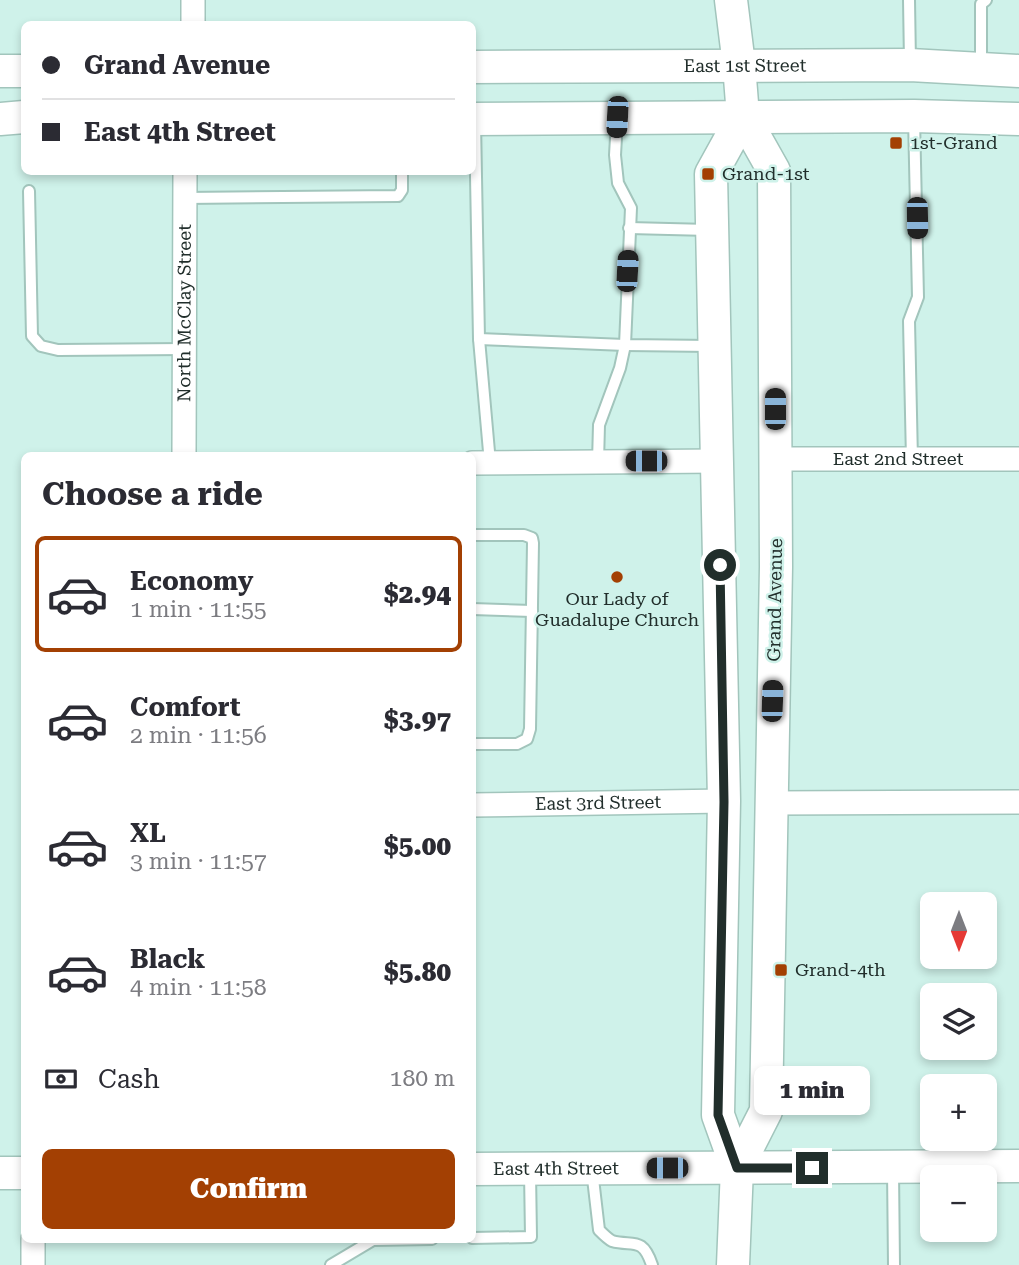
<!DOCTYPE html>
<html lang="en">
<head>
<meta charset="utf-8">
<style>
	body { margin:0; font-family:"Roboto Serif",serif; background:#f2f2f3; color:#2b2b33; height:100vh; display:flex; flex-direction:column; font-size:26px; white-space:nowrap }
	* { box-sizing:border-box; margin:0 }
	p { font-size:23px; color:#7c7c81 }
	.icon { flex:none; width:38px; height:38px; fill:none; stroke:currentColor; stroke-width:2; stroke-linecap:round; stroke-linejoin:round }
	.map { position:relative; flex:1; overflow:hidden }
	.side { position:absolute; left:21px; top:452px; width:455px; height:791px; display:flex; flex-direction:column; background:#fff; border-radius:10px; box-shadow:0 4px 10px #0003 }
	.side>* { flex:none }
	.banner { position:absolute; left:21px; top:21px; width:455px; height:154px; border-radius:10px; box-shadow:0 4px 10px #0003; display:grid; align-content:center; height:154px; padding:0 21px; background:#fff }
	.needle { width:46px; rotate:180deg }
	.buttons { position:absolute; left:920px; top:892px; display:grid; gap:14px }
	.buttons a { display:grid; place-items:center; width:77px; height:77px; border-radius:10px; background:#fff; box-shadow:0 4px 10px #0003; font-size:35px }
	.end { position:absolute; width:32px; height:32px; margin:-16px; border:9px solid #212e2b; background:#fff; box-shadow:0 0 0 4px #fff }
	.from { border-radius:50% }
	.bubble { position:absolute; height:49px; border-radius:10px; background:#fff; box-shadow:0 4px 10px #0003; font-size:23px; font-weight:800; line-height:49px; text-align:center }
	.car { position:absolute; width:21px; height:42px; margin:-21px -10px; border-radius:9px; box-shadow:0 0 5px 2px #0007; background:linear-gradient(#222 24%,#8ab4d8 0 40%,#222 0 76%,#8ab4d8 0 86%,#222 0) }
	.banner b { display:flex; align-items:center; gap:24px; height:66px; font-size:26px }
	.banner b+b { border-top:2px solid #e1e1e2 }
	.banner i { width:18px; height:18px; background:#2b2b33 }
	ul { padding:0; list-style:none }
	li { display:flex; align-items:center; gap:21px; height:116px; margin:0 14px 10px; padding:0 7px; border:4px solid transparent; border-radius:10px }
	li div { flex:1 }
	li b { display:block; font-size:26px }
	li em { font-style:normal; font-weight:800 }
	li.selected { border-color:#a34003 }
	li>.icon { width:63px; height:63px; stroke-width:1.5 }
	h2 { padding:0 21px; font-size:32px; line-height:84px }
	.pay { display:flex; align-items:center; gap:18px; height:77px; padding:0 21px; font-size:26px }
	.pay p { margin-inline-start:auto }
	.button { display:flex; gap:14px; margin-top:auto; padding:14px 21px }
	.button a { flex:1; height:80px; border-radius:10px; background:#a34003; color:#fff; font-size:28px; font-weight:800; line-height:80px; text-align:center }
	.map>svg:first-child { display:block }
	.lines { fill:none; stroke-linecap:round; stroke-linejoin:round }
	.service-casing { stroke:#a2c5bc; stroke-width:14 }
	.minor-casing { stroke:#a2c5bc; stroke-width:26 }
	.secondary-casing { stroke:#a2c5bc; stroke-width:35 }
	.service { stroke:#fff; stroke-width:10 }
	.minor { stroke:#fff; stroke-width:23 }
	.secondary { stroke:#fff; stroke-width:32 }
	.route { stroke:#212e2b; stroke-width:9 }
	.poi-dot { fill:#a34003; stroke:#cff2ea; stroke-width:2.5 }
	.labels { text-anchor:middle; stroke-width:5; stroke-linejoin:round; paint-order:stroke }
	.street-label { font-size:18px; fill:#212e2b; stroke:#cff2ea }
	.poi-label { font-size:18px; fill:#212e2b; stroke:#cff2ea; text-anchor:start }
</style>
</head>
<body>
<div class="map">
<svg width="1019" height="1265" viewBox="0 0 1019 1265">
	<rect width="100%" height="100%" fill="#cff2ea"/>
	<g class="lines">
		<defs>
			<g id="service">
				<polyline points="909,0 910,62"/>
				<polyline points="981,66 981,4 986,0"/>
				<polyline points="475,122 479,339 490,463"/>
				<polyline points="29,191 32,336 41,346 58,350 185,349"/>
				<polyline points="185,198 398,196 402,190 402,172"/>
				<polyline points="629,228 709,230"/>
				<polyline points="479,339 625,345 712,346"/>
				<polyline points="912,460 909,321 918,297 914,118"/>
				<polyline points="598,462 599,425 620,368 625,345 631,208 618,183 615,155 617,120"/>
				<polyline points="472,535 524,535 532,538 533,543 530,729 527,739 517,744 472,744"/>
				<polyline points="472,609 532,611"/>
				<path d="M592,1170l7,60c4,4 9,9 13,11 20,6 30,-6 40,24"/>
				<polyline points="893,1170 894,1265"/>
				<polyline points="472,1238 531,1237 530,1172"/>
				<polyline points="331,1265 373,1240 432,1239"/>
			</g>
			<g id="minor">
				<polyline points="193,24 193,0"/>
				<path id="s1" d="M184,455l1,-283"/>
				<path id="s2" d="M777,459h242"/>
				<polyline points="472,463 719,461"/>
				<polyline points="771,803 1019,802"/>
				<path id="s3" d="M472,805l252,-4"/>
				<polyline points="33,1239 33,1265"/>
			</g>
			<g id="secondary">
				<polyline points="731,0 739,65 743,116 774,171 776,567 766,1111 737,1168"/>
				<path id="s4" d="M472,67l438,-2 109,6"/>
				<polyline points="0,71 24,71"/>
				<polyline points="0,119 24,117"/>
				<polyline points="472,119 914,116 1019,119"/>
				<path id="s5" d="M472,1169l547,-3"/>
				<polyline points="0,1173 24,1173"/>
				<polyline points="733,1265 737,1168 718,1115 724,801 711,174 743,116"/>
			</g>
		</defs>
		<!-- service casing -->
		<use href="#service" class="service-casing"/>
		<!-- minor casing -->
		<use href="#minor" class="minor-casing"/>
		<!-- secondary casing -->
		<use href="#secondary" class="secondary-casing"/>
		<!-- service -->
		<use href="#service" class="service"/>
		<!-- minor -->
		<use href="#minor" class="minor"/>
		<!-- secondary -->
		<use href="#secondary" class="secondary"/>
	</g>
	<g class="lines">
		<!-- route -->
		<polyline class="route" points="720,565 724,802 718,1115 737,1168 812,1168"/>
	</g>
	<!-- markers -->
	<g class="poi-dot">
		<rect x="889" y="136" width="14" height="14" rx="3.5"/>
		<rect x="701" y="167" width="14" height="14" rx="3.5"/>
		<circle cx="617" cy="577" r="7"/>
		<rect x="774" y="963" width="14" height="14" rx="3.5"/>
	</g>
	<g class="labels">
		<!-- street labels -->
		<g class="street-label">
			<text dy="6" stroke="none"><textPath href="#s4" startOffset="273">East 1st Street</textPath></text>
			<text dy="6" stroke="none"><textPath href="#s1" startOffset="142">North McClay Street</textPath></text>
			<text dy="6" stroke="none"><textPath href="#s2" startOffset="121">East 2nd Street</textPath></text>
			<text transform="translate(775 600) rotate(-89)" y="6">Grand Avenue</text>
			<text dy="6" stroke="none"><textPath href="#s3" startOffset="126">East 3rd Street</textPath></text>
			<text dy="6" stroke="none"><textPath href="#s5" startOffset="84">East 4th Street</textPath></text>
		</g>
		<!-- poi labels -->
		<g class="poi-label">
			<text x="910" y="149">1st-Grand</text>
			<text x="722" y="180">Grand-1st</text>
			<text x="617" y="605" text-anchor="middle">Our Lady of<tspan x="617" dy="21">Guadalupe Church</tspan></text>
			<text x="795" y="976">Grand-4th</text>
		</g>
	</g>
</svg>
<div class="buttons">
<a><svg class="needle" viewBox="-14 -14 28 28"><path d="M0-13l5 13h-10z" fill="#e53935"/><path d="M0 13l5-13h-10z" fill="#7c7c81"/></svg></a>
<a><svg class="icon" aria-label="layers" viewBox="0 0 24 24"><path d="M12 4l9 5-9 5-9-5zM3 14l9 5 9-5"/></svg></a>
<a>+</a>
<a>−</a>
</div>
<i class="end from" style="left:720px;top:565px"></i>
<i class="end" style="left:812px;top:1168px"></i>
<div class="bubble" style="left:754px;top:1066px;width:116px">1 min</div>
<i class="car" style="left:617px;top:117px;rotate:183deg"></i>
<i class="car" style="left:917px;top:218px;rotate:179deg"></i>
<i class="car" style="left:627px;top:271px;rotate:3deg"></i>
<i class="car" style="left:775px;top:409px;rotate:0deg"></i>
<i class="car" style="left:646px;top:461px;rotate:270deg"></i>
<i class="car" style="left:772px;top:701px;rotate:2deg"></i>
<i class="car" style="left:667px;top:1168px;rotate:270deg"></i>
<div class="banner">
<b><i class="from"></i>Grand Avenue</b>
<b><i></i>East 4th Street</b>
</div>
<section class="side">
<h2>Choose a ride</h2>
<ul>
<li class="selected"><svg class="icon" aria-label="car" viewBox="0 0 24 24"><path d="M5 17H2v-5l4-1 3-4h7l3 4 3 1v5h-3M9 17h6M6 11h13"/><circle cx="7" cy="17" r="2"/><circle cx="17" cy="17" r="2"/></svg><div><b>Economy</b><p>1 min · 11:55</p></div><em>$2.94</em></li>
<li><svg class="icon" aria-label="car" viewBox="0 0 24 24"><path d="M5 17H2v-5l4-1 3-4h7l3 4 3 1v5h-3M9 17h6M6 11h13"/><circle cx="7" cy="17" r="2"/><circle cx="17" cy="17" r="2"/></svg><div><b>Comfort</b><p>2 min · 11:56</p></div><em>$3.97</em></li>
<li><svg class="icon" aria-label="car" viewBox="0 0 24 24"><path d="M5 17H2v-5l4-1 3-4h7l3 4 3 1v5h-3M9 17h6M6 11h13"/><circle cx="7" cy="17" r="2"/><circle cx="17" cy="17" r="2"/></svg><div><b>XL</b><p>3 min · 11:57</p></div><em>$5.00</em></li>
<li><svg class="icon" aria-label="car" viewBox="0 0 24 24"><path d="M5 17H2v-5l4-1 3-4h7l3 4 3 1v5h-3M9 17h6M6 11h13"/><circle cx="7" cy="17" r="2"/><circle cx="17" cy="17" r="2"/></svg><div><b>Black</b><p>4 min · 11:58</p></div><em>$5.80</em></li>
</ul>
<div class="pay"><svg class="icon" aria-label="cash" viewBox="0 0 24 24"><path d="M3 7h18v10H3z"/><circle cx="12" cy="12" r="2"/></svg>Cash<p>180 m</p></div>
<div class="button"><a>Confirm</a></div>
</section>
</div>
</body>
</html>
